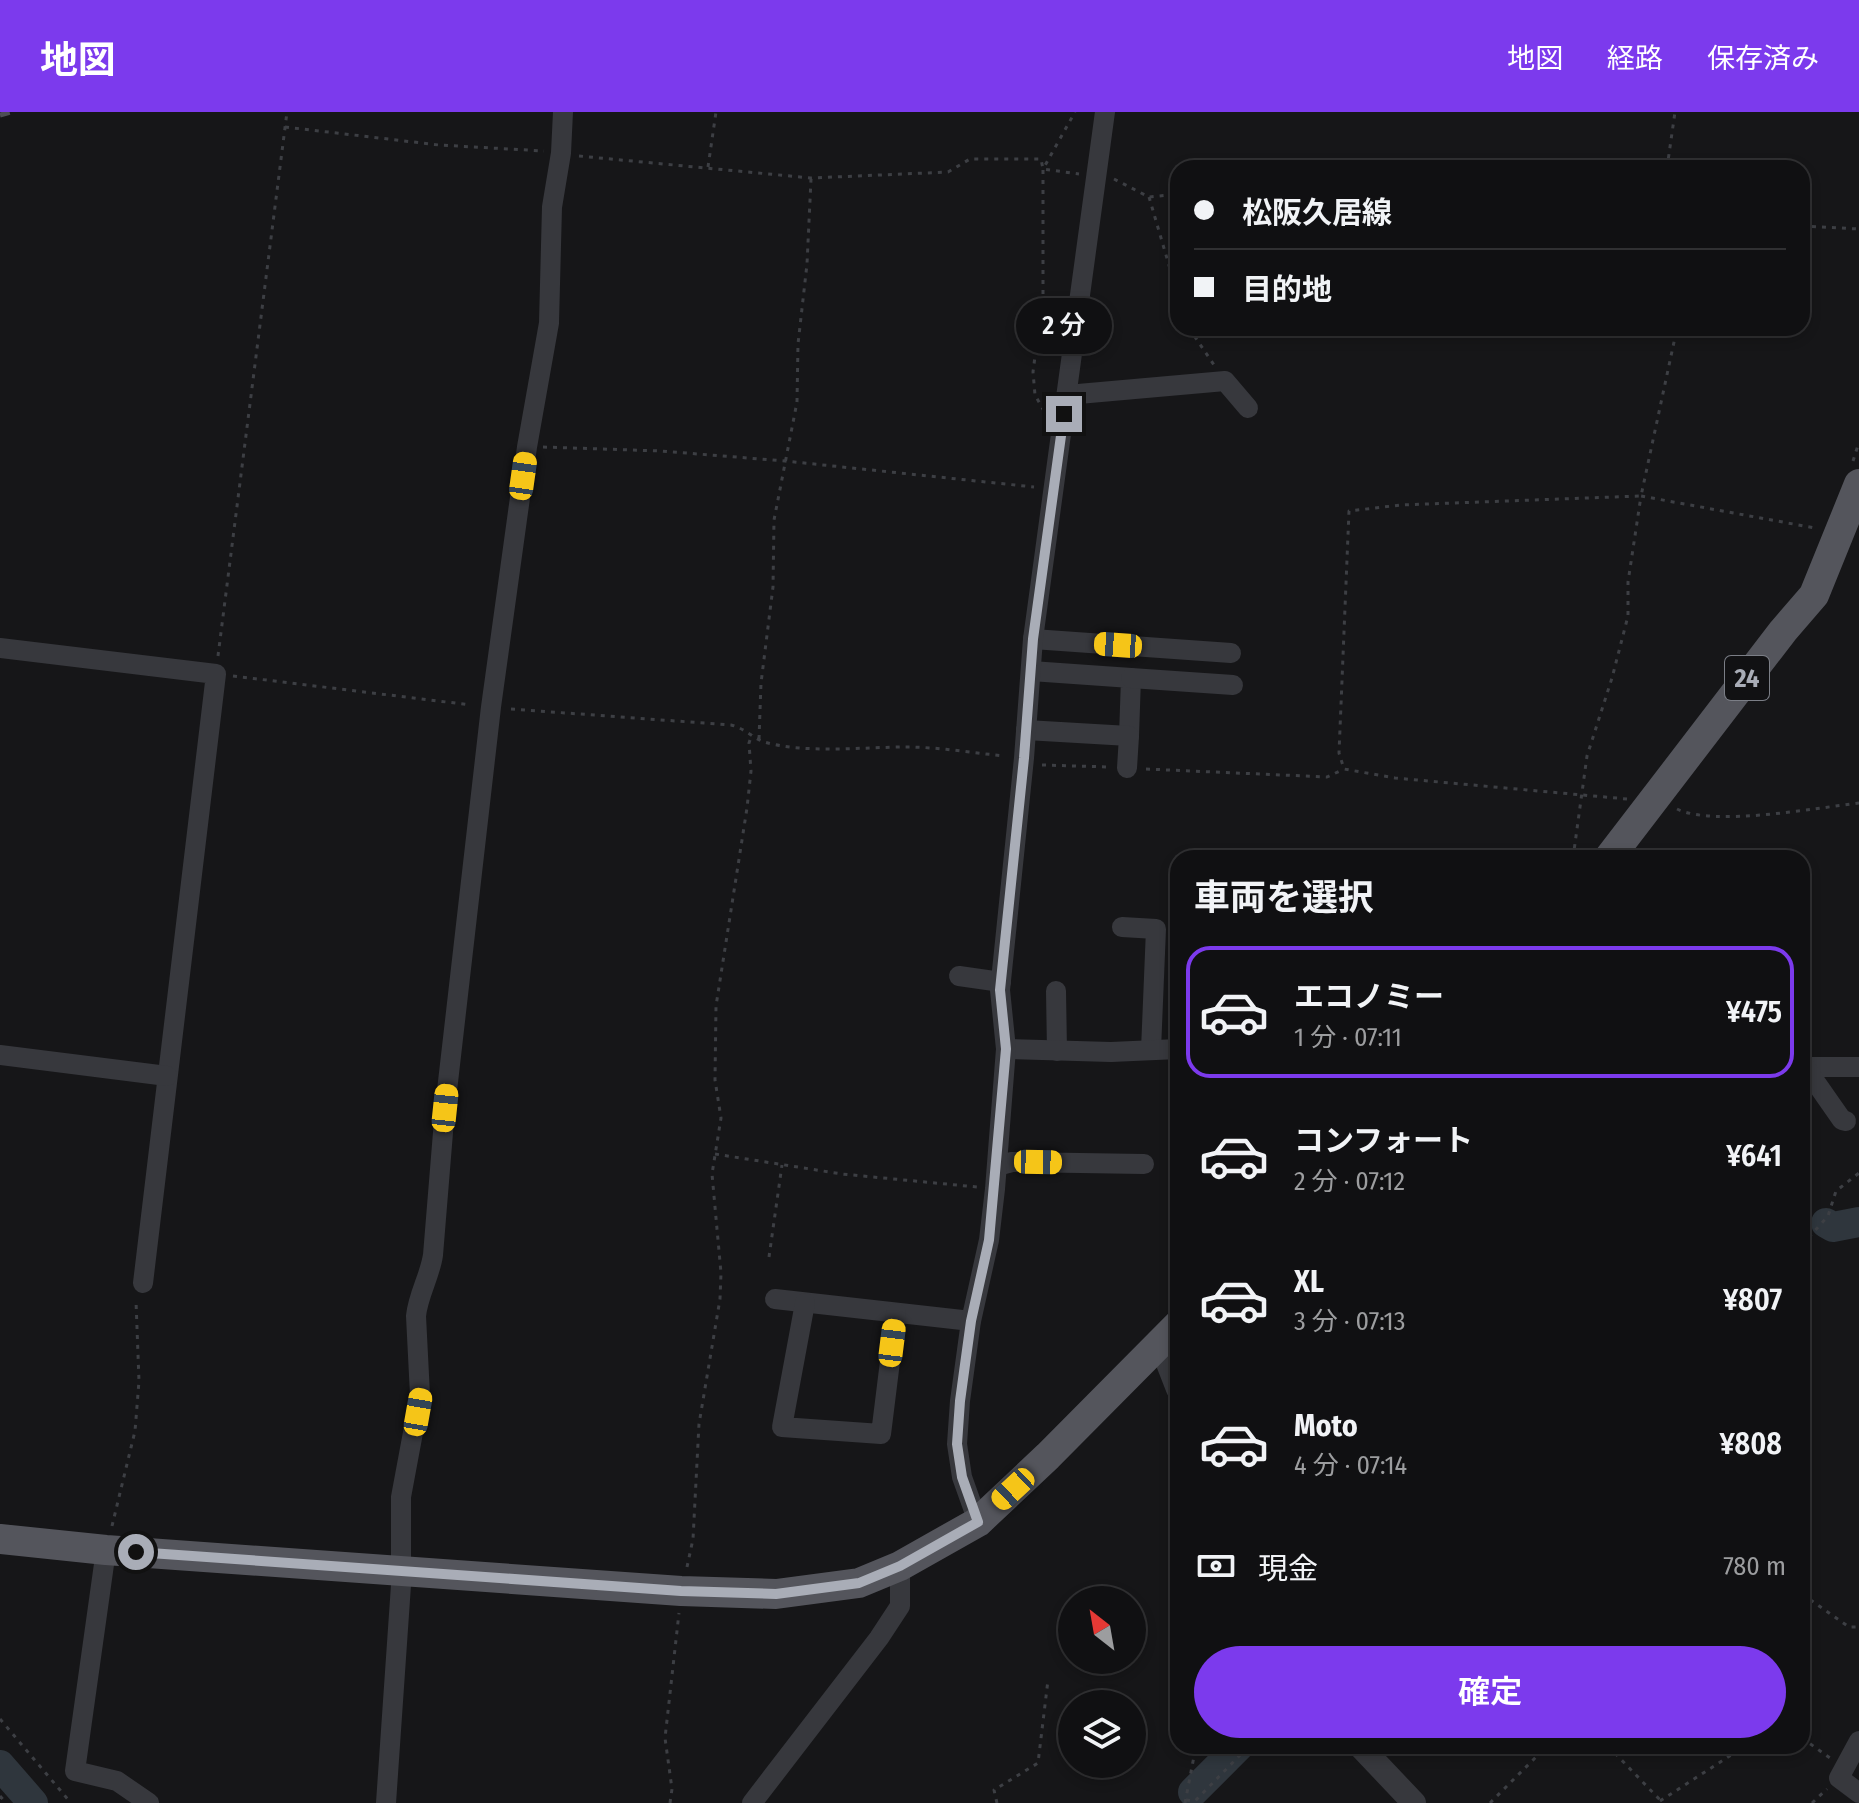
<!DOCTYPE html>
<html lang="ja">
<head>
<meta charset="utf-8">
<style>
	body { margin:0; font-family:"Fira Sans Condensed","Noto Sans JP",sans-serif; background:#1e1e20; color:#f1f3f6; height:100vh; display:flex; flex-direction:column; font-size:30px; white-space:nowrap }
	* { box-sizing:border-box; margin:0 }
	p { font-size:26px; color:#9c9d9f }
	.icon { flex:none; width:44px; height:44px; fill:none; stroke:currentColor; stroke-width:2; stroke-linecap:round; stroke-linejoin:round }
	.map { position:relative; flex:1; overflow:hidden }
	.details { position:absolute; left:1170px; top:738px; width:640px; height:904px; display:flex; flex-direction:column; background:#101012; border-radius:24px; box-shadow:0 4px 12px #0003,0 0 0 2px #303032 }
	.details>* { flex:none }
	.banner { position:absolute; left:1170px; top:48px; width:640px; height:176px; border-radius:24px; box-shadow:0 4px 12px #0003,0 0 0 2px #303032; display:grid; align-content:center; height:176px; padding:0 24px; background:#101012 }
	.needle { width:52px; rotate:329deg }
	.controls { position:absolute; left:1058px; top:1474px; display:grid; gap:16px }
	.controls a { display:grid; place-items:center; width:88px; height:88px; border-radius:50%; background:#101012; box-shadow:0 4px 12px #0003,0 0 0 2px #303032; font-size:40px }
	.end { position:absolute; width:36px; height:36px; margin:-18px; border:10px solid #a9adb7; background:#111; box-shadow:0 0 0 4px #111 }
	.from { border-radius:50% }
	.bubble { position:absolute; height:56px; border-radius:28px; background:#101012; box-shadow:0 4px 12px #0003,0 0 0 2px #303032; font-size:26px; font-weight:600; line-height:56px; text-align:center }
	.car { position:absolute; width:24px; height:48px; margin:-24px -12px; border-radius:10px; box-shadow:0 0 6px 2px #0007; background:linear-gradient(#f5c518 24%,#345 0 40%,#f5c518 0 76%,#345 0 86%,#f5c518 0) }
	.banner b { display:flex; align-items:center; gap:28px; height:76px; font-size:30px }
	.banner b+b { border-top:2px solid #303032 }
	.banner i { width:20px; height:20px; background:#f1f3f6 }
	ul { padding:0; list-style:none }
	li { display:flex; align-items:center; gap:24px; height:132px; margin:0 16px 12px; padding:0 8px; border:4px solid transparent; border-radius:24px }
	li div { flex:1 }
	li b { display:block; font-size:30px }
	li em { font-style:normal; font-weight:600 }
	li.selected { border-color:#7c3aed }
	li>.icon { width:72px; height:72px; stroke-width:1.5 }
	h2 { padding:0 24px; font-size:36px; line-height:96px }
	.pay { display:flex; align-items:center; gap:20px; height:88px; padding:0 24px; font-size:30px }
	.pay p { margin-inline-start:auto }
	.primary-button { display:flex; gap:16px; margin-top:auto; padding:16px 24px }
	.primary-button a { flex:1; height:92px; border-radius:48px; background:#7c3aed; color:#fff; font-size:32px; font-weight:600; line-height:92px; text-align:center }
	header { display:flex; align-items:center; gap:48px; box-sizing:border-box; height:112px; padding:0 40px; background:#7c3aed; color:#fff }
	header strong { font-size:38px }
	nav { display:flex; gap:44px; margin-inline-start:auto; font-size:28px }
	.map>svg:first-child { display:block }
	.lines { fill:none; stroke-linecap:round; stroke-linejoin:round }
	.river { stroke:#2f363d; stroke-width:30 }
	.path { stroke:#3d3f44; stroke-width:3; stroke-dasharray:4 6; stroke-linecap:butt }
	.minor { stroke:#37383d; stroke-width:20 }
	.tertiary { stroke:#37383d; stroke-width:24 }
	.primary { stroke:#54555c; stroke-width:30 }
	.rail { stroke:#4d4e54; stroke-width:5; stroke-dasharray:10 8; stroke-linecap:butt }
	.shaded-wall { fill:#313135 }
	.route { stroke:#a9adb7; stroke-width:10 }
	.labels { text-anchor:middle; stroke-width:6; stroke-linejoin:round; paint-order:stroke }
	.shield { fill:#111113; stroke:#7b7e86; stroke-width:2 }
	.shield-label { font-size:26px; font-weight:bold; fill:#a9adb7 }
</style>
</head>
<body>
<header>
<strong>地図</strong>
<nav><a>地図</a><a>経路</a><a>保存済み</a></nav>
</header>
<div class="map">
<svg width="1859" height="1691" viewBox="0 0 1859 1691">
	<rect width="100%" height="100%" fill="#161618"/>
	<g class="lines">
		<!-- river -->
		<g class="river">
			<polyline points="1826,1111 1833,1115 1859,1110"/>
			<polyline points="0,1653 33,1691"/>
			<polyline points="1193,1680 1239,1634"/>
		</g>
		<!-- path -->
		<g class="path">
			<polyline points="285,15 439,33 544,39"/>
			<polyline points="579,44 811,66 948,60 970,47 1041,47 1043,57 1079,62"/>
			<polyline points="708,55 716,0"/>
			<polyline points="1667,56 1675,0"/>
			<polyline points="1114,67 1149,85 1178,82"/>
			<polyline points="1149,85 1178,184"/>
			<polyline points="1802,114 1859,117"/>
			<polyline points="1189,216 1214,253"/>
			<polyline points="1044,299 1035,283 1033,260 1043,183 1043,57 1075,0"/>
			<polyline points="543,335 661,339 785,349 1034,375"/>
			<polyline points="1853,349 1859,330"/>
			<polyline points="218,544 287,0"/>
			<polyline points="233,564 471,593"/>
			<path d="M511,597l220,16c13,3 22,13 33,17 42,12 99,5 142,5 33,0 67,6 99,9"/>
			<polyline points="759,627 761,571 773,475 774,408 797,290 798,232 807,152 811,67"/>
			<polyline points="1042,653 1110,655"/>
			<polyline points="1146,657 1327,665 1344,657"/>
			<polyline points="1627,687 1395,666 1344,657 1339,641 1349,399 1401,393 1641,384 1677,216"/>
			<path d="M1677,697c37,18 138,-1 182,-6"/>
			<polyline points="1573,746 1587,644 1612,566 1628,504 1628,470 1641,384 1815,416"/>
			<polyline points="715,1042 842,1062 977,1075"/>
			<polyline points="1802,1133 1828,1104 1836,1079 1859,1061"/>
			<polyline points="769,1145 782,1053"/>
			<polyline points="112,1414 135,1319 139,1269 136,1189"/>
			<polyline points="687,1455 693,1427 699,1312 720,1187 721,1161 712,1062 721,1006 715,968 716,894 747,696 751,659 749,631 752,622"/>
			<polyline points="1802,1482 1849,1515 1859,1515"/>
			<polyline points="0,1607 71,1691"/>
			<polyline points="1802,1626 1830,1646"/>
			<polyline points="1608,1634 1663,1691"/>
			<polyline points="0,1684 6,1691"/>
			<polyline points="1186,1688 1195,1689 1249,1634"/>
			<polyline points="1660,1689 1745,1634"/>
			<polyline points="670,1691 672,1677 665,1626 679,1501"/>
			<polyline points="997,1691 994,1678 1038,1651 1048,1568"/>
			<polyline points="1185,1691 1196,1634"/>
			<polyline points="1490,1691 1547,1634"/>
			<polyline points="1812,1691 1827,1677"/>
		</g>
		<!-- minor -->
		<g class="minor">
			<polyline points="1067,283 1225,269 1248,296"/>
			<polyline points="1033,527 1231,541"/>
			<polyline points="0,536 216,562 143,1171"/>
			<polyline points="1031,559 1131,566 1129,624"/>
			<polyline points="1131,566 1233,573"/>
			<polyline points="1026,618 1129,624 1127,656"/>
			<polyline points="1122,815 1156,817 1151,938"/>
			<polyline points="959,864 1001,870"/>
			<polyline points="1056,879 1057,939"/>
			<polyline points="1006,937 1111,940 1178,937"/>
			<polyline points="0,943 167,964"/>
			<polyline points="1802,955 1859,955"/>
			<polyline points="1805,955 1842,1008 1846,1009"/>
			<polyline points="997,1054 1012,1050 1144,1052"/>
			<polyline points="775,1187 971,1209"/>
			<polyline points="805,1191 782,1315 881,1322 896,1201"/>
			<polyline points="978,1410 962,1365 957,1332 960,1289 971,1209 989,1128 995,1077 1006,937 1000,878 1024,646 1033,527 1105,0"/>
			<polyline points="106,1438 75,1659 117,1669 149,1691"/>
			<polyline points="1859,1629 1839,1666 1859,1681"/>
			<path d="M386,1691l15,-218v-88l19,-102 -4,-79c2,-21 14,-40 17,-61l12,-147 46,-401 36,-260 22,-124 3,-116 9,-54 2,-41"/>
			<polyline points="752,1691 879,1526 900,1494 900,1454"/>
		</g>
		<!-- tertiary -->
		<g class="tertiary">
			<polyline points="1160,1231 1178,1277"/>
			<polyline points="1360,1634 1414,1691"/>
		</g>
		<!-- primary -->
		<g class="primary">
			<polyline points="1609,746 1783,519 1814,483 1859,372"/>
			<polyline points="0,1427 106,1438 681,1479 776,1482 859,1471 900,1454 978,1410 1048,1344 1178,1213"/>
		</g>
		<!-- rail -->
		<polyline class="rail" points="0,3 11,0"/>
	</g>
	<!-- shaded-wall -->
	<polygon class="shaded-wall" points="1802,111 1808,126 1805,161 1802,152"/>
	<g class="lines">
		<!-- route -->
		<polyline class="route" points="136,1440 681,1479 776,1482 859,1471 900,1454 978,1410 962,1365 957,1332 960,1289 971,1209 989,1128 1006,937 1000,878 1024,646 1033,527 1064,302"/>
	</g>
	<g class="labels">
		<!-- shield labels -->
		<rect class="shield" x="1725" y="544" width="44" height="44" rx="6"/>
		<g class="shield-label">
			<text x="1747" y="575">24</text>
		</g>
	</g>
</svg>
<div class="controls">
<a><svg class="needle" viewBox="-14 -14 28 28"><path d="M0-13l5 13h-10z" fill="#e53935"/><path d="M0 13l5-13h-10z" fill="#9c9d9f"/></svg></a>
<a><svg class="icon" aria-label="layers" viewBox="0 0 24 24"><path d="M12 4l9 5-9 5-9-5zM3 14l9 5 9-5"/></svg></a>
</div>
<i class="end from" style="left:136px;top:1440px"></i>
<i class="end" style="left:1064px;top:302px"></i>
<div class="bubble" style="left:1016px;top:186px;width:96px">2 分</div>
<i class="car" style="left:523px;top:364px;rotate:8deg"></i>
<i class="car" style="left:1118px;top:533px;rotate:274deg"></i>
<i class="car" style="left:445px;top:996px;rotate:6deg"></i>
<i class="car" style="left:1038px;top:1050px;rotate:91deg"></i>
<i class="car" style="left:892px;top:1231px;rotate:7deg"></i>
<i class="car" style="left:418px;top:1300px;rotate:10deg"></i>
<i class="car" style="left:1013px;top:1377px;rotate:227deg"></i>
<div class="banner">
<b><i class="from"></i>松阪久居線</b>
<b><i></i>目的地</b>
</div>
<section class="details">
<h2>車両を選択</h2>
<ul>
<li class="selected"><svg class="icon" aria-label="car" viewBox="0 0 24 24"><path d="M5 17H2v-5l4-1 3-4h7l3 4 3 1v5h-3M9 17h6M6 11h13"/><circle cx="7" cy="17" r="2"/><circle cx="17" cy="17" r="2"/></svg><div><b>エコノミー</b><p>1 分 · 07:11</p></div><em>¥475</em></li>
<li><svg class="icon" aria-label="car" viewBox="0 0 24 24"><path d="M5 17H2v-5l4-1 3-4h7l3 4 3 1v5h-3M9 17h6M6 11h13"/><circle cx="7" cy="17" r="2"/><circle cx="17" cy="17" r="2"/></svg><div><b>コンフォート</b><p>2 分 · 07:12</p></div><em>¥641</em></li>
<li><svg class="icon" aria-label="car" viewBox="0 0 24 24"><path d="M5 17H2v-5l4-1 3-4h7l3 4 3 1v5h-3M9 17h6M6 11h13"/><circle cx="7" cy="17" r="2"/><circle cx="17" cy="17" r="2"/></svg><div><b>XL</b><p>3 分 · 07:13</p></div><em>¥807</em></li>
<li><svg class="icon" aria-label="car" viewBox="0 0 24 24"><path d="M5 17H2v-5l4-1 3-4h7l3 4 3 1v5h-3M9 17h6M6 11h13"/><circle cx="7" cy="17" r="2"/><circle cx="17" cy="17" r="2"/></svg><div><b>Moto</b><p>4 分 · 07:14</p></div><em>¥808</em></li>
</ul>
<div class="pay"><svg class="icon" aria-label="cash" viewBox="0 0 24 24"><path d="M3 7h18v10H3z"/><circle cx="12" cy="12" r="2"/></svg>現金<p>780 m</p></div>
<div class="primary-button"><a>確定</a></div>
</section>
</div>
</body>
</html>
